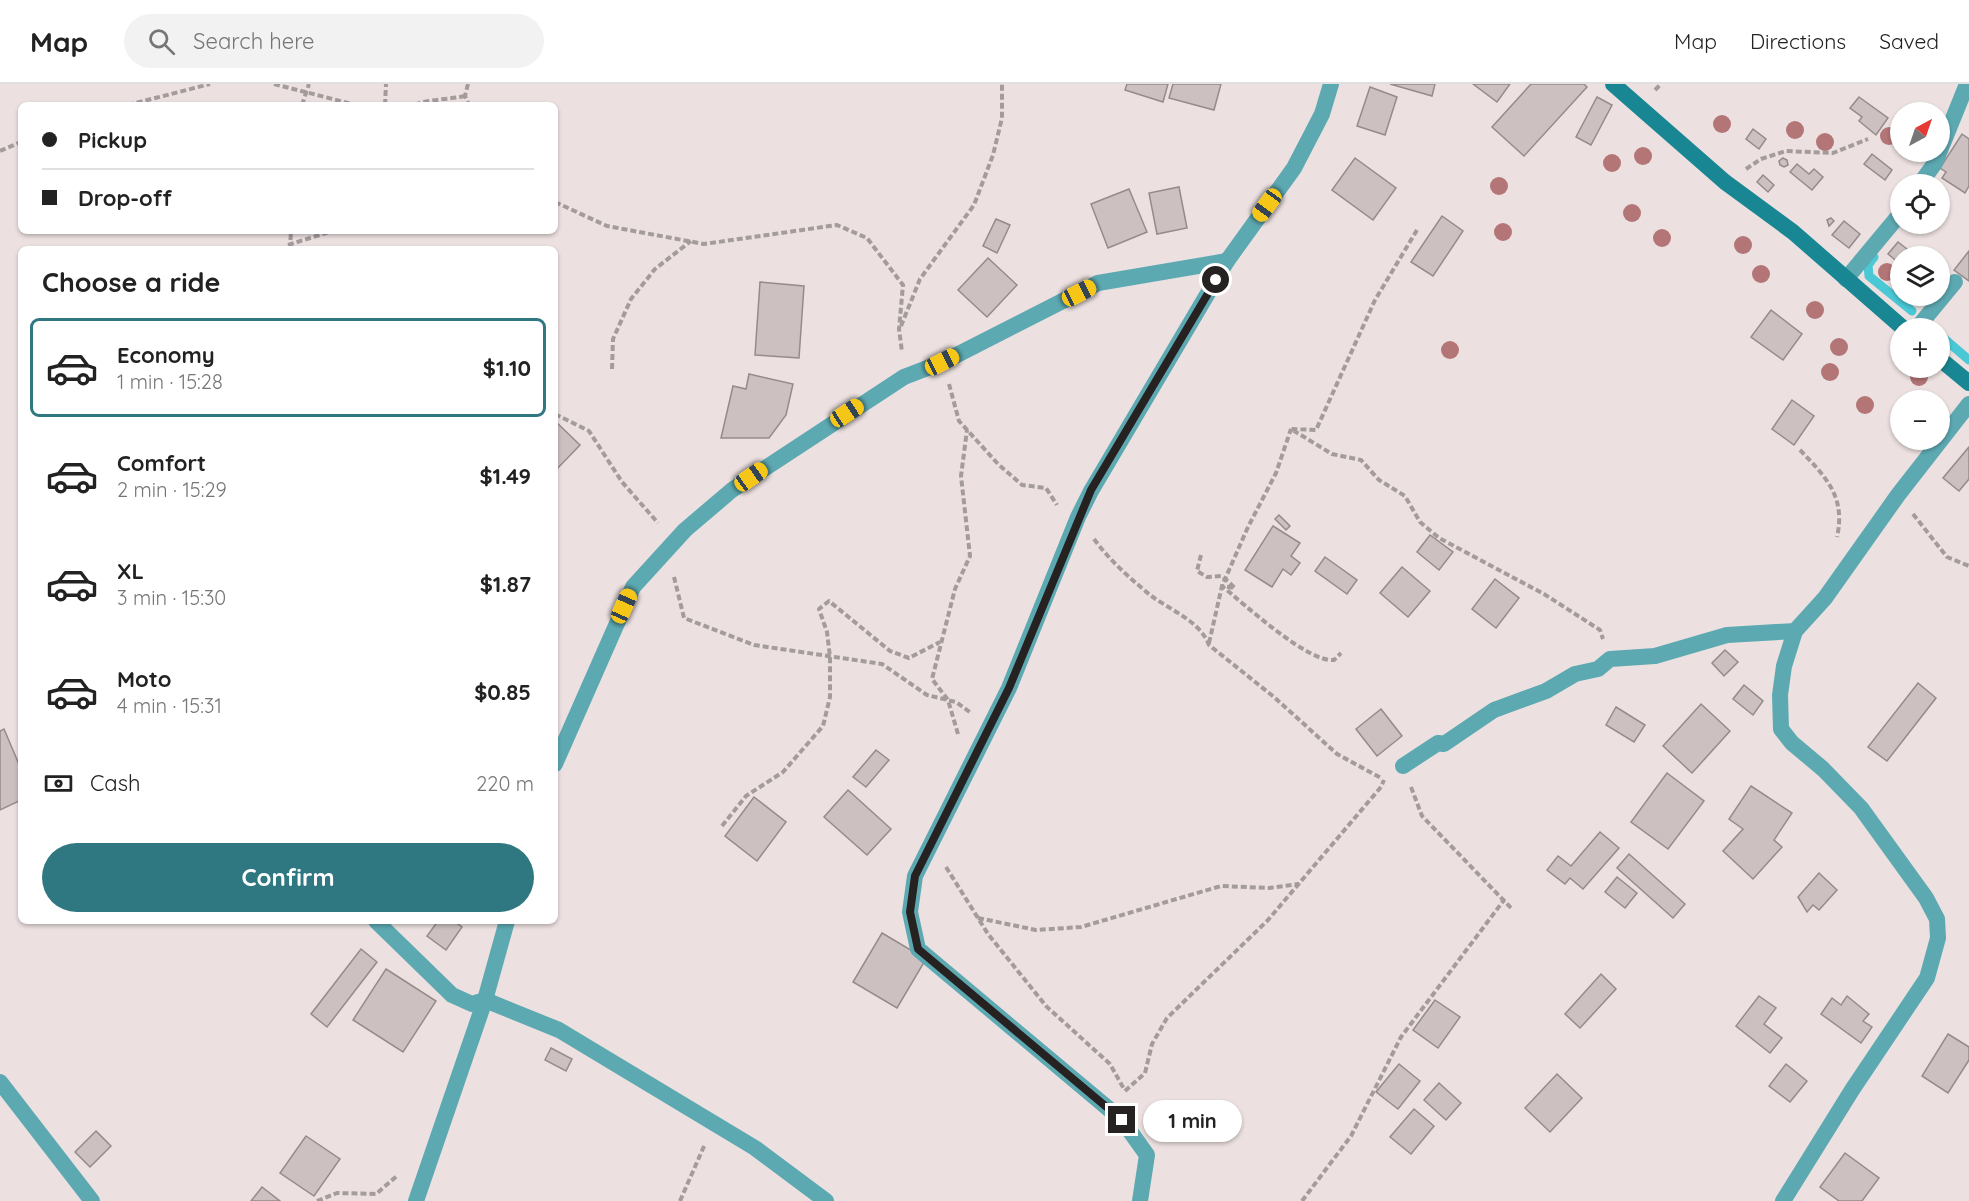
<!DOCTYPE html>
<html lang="en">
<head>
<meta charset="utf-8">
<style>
	body { margin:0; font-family:Quicksand,sans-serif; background:#f2f2f2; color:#222; height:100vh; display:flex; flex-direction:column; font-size:22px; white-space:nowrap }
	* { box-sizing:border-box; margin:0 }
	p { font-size:20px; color:#767676 }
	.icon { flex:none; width:33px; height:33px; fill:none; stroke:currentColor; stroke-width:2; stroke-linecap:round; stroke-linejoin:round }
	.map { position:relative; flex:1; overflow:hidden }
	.details { position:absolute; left:18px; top:162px; width:540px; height:678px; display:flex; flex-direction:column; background:#fff; border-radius:9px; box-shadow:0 2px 4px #0004 }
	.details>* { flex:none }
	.hud { position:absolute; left:18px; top:18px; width:540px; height:132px; border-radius:9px; box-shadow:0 2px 4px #0004; display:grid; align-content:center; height:132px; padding:0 24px; background:#fff }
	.needle { width:39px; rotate:40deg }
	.tools { position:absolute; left:1890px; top:18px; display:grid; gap:12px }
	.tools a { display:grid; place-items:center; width:60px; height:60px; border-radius:50%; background:#fff; box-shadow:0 2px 4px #0004; font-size:30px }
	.end { position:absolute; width:27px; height:27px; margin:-14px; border:8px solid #262222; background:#fff; box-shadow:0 0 0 3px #fff }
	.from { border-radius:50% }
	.bubble { position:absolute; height:42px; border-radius:21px; background:#fff; box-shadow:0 2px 4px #0004; font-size:20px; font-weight:700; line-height:42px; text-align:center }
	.car { position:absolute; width:18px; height:36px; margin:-18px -9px; border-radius:8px; box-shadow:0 0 4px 2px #0007; background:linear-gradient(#f5c518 24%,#345 0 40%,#f5c518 0 76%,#345 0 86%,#f5c518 0) }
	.hud b { display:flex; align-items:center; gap:21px; height:57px; font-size:22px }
	.hud b+b { border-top:2px solid #e0e0e0 }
	.hud i { width:15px; height:15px; background:#222 }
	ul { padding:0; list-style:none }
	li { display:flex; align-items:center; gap:18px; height:99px; margin:0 12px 9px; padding:0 12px; border:3px solid transparent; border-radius:9px }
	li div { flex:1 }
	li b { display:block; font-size:22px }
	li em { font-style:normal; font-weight:700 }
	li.on { border-color:#307881 }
	li>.icon { width:54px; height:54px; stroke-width:1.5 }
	h2 { padding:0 24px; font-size:27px; line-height:72px }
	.pay { display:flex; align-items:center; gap:15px; height:66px; padding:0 24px; font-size:22px }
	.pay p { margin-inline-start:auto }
	.cta { display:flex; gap:12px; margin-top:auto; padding:12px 24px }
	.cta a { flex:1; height:69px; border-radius:36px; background:#307881; color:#fff; font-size:24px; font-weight:700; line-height:69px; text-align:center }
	header { display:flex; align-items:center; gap:36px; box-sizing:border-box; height:84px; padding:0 30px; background:#fff; border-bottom:2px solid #e0e0e0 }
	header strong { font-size:28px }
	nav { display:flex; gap:33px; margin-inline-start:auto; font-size:21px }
	.search { width:420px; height:54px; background:#f2f2f2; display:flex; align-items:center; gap:15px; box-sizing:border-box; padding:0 21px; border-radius:33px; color:#767676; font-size:22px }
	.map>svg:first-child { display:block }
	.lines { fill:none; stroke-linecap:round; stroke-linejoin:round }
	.stream { stroke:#4ac8d6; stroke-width:9 }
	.building { fill:#ccc1c0; stroke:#958b8a; stroke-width:1.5 }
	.path { stroke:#a49b9b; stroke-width:4; stroke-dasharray:6 3; stroke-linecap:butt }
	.service { stroke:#5da9b2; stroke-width:16 }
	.minor { stroke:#5da9b2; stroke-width:16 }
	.secondary { stroke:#198793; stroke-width:16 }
	.tree { fill:#b47576 }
	.route { stroke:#262222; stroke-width:8 }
</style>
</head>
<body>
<header>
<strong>Map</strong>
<div class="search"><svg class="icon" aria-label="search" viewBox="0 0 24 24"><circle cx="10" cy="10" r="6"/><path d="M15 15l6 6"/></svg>Search here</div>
<nav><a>Map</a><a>Directions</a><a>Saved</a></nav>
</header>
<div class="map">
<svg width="1969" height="1117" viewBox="0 0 1969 1117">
	<rect width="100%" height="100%" fill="#ece1e0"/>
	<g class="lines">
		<!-- stream -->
		<g class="stream">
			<polyline points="1874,173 1868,181 1869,192 1912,227"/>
			<polyline points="1940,251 1969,276"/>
		</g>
	</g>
	<!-- building -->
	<g class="building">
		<polygon points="1127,0 1168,0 1163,18 1125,6"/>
		<polygon points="1173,0 1221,0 1214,26 1169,14"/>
		<polygon points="1390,0 1435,0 1432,12"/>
		<polygon points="1473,0 1510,0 1497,18"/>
		<polygon points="1531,0 1584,0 1587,3 1524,72 1492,43"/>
		<polygon points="1370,3 1397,13 1385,51 1357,42"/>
		<polygon points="1597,13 1612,21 1591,61 1576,53"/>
		<polygon points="1859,13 1888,34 1876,51 1859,37 1862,33 1850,24"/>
		<polygon points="1753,45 1766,55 1759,65 1746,55"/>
		<polygon points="1962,50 1969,55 1969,102 1965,109 1942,94 1946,88 1940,84"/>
		<polygon points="1872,70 1892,86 1885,96 1864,80"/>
		<polygon points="1355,74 1396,104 1373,136 1332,106"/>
		<polygon points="1783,74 1787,76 1788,81 1784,83 1780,81 1779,77"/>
		<polygon points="1797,80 1809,90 1814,85 1823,93 1812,106 1790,88"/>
		<polygon points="1763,91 1774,101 1768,108 1757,98"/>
		<polygon points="1179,103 1187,144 1157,150 1149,109"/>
		<polygon points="1129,105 1147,148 1108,164 1091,120"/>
		<polygon points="1442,132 1463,147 1433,192 1411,178"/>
		<polygon points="1831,134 1834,137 1829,142 1827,136"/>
		<polygon points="996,135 1010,141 997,169 983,162"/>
		<polygon points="1844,137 1860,150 1849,164 1832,151"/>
		<polygon points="1898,158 1916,172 1900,172 1900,180 1888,170"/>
		<polygon points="1969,167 1969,197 1954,186"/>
		<polygon points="988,174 1017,201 987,233 958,206"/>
		<polygon points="760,198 804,202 799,274 755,271"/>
		<polygon points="1771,226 1802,250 1783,276 1751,253"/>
		<polygon points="749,290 793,300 786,331 769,354 721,354 733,302 746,305"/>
		<polygon points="1792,316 1814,332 1794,361 1772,345"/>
		<polygon points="555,337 580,361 555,387"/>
		<polygon points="1969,363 1969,395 1959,407 1943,394"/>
		<polygon points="1279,431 1290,442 1286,446 1275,435"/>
		<polygon points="1273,442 1300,459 1291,472 1300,479 1291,491 1283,485 1272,503 1245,486"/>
		<polygon points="1430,451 1453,468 1439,486 1417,468"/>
		<polygon points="1325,473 1357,496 1347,510 1315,487"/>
		<polygon points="1402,483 1430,507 1408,533 1380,509"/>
		<polygon points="1495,495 1519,514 1496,544 1472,525"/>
		<polygon points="1725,566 1738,578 1724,592 1712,579"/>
		<polygon points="1918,599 1936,614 1887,677 1868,663"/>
		<polygon points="1744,601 1763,617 1753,631 1733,615"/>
		<polygon points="1701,620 1730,647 1692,689 1663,662"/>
		<polygon points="1616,623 1645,641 1634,658 1606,641"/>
		<polygon points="1381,625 1402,652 1377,672 1356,645"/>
		<polygon points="4,645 21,685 21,716 0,726 0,647"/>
		<polygon points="876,666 889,676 866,703 853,693"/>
		<polygon points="1667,689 1704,717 1668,765 1631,738"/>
		<polygon points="1751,702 1792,729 1774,756 1782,763 1753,795 1723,767 1743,745 1729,735"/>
		<polygon points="848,706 891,745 867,771 824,733"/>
		<polygon points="754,713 786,738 757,777 725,752"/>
		<polygon points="1600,748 1619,764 1583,805 1570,794 1565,800 1547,786 1558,772 1571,782"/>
		<polygon points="1629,770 1685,820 1673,834 1617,784"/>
		<polygon points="1819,789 1837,806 1819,826 1813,821 1807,828 1798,813"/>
		<polygon points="1617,793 1637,809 1625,824 1605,808"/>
		<polygon points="438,837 454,837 462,843 446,866 427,852"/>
		<polygon points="882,849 926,875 897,924 853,898"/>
		<polygon points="361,865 377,878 327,943 311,930"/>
		<polygon points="386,885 436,917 403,968 353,936"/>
		<polygon points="1601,890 1616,905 1580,944 1565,930"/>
		<polygon points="1759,912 1776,924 1764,940 1782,954 1770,969 1736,942"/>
		<polygon points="1847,912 1869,930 1863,937 1872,943 1861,959 1821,930 1832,914 1841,921"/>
		<polygon points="1435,916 1460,933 1438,964 1413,946"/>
		<polygon points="1948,950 1969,963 1969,976 1948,1009 1922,992"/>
		<polygon points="551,964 572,975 566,987 545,976"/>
		<polygon points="1399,980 1420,997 1398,1025 1376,1008"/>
		<polygon points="1786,980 1807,997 1790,1018 1769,1002"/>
		<polygon points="1557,990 1582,1014 1550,1048 1525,1024"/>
		<polygon points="1439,999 1461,1019 1446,1036 1424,1016"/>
		<polygon points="1414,1025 1434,1042 1411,1070 1390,1053"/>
		<polygon points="96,1047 111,1062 90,1083 75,1068"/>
		<polygon points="306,1052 340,1075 314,1112 280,1089"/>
		<polygon points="1845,1069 1879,1094 1862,1117 1839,1117 1820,1103"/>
		<polygon points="262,1103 280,1117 251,1117"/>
	</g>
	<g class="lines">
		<!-- path -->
		<g class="path">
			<polyline points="274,0 356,21"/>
			<polyline points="468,0 465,12 469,21"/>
			<polyline points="1655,6 1661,0"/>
			<polyline points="128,21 210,0"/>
			<polyline points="302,21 309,0"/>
			<polyline points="385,21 386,0"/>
			<path d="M415,21c7,-5 38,-6 50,-9"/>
			<polyline points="0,67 21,58"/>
			<polyline points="1746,85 1761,75 1786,67 1833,69 1868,55"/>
			<polyline points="555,118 607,142 704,160 837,141 867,154 903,201 899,245 902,268"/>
			<polyline points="1417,146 1375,216 1316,346 1291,345 1332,370 1361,376 1379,396 1405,412 1420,438 1439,454 1544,510 1600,546 1603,555"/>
			<polyline points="288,161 332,147"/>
			<polyline points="290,165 291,147"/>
			<polyline points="901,242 920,195 974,121 993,71 1002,34 1002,0"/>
			<polyline points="612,285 613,255 631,215 655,185 691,157"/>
			<polyline points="949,300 959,337 998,380 1022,401 1046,404 1057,421"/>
			<polyline points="555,330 589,347 622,398 658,439"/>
			<path d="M1800,366c26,27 46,47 37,87"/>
			<polyline points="1913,430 1947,473 1969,482"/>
			<path d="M1094,455c16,22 36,39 56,56 20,15 50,26 59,50l65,52 63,57 44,24"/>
			<path d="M1201,471l-4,16 10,6 15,-1 13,12 -13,-2c22,18 86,77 112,74l7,-7"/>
			<polyline points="674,493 684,534 754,561 882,580 927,611 956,618 971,629"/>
			<polyline points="1209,559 1222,502 1248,443 1276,389 1291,345"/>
			<polyline points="958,650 948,616 932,595 955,505 970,472 961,392 967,346"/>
			<polyline points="1411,703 1422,732 1513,826"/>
			<polyline points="722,742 746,712 783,688 823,642 830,613 830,573 827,548 819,525 829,517 890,567 909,574 940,558"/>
			<polyline points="946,783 988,850 1046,922 1110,980 1124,1005"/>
			<polyline points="978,834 1036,846 1081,843 1221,802 1269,804 1299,800"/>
			<polyline points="1125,1007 1145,989 1152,960 1167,934 1268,836 1381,703 1384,696"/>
			<polyline points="317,1117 337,1109 376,1110 398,1091"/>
			<polyline points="680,1117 705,1060"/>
			<polyline points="1302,1117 1351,1052 1401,953 1504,816"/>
		</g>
		<!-- service -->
		<polyline class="service" points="1917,244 1955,198"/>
		<!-- minor -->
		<g class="minor">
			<polyline points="1920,100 1935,79 1967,0"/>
			<polyline points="1846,195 1900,130"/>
			<polyline points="555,680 633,503 685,446 732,406 904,293 943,278 1098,199 1227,177"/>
			<polyline points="1403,682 1438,659 1444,660 1494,626 1546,607 1575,590 1598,585 1610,575 1655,572 1727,551 1795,547"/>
			<polyline points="376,837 452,911 472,920 485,916 559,946 755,1064 826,1117"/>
			<polyline points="0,998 92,1117"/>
			<polyline points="416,1117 485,916 507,837"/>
			<polyline points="1140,1117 1147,1071 1122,1036 918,865 910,828 915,792 1009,604 1078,433 1091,407 1227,177 1294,84 1322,30 1331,0"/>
			<polyline points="1783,1117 1852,1006 1927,894 1938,854 1937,835 1926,814 1861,724 1823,685 1792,659 1781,645 1780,611 1784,582 1795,547 1825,514 1898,411 1969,320"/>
		</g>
		<!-- secondary -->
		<g class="secondary">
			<polyline points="1613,0 1725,98 1793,148 1903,244"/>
			<polyline points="1940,275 1969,299"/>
		</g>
	</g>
	<!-- trees -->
	<g class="tree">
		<circle cx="1722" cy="40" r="9"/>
		<circle cx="1795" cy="46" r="9"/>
		<circle cx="1889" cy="52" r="9"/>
		<circle cx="1825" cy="58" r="9"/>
		<circle cx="1643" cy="72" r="9"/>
		<circle cx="1612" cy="79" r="9"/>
		<circle cx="1499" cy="102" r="9"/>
		<circle cx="1632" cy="129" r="9"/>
		<circle cx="1503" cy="148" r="9"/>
		<circle cx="1662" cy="154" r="9"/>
		<circle cx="1743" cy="161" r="9"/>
		<circle cx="1887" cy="188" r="9"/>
		<circle cx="1761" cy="190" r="9"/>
		<circle cx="1815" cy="226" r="9"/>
		<circle cx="1839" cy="263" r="9"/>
		<circle cx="1450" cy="266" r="9"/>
		<circle cx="1830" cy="288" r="9"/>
		<circle cx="1919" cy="293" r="9"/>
		<circle cx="1865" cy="321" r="9"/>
	</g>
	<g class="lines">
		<!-- route -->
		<polyline class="route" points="1122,1036 918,865 910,828 915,792 1009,604 1091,406 1216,196"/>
	</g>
</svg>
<div class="tools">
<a><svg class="needle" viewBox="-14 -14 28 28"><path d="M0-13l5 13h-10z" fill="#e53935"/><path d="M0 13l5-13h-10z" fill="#767676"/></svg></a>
<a><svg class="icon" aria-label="locate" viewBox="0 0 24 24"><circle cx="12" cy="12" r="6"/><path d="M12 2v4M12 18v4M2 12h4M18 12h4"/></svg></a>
<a><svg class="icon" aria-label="layers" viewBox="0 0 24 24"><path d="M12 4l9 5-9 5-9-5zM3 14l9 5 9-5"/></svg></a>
<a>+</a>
<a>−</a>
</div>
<i class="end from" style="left:1216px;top:196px"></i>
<i class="end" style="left:1122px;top:1036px"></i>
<div class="bubble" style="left:1143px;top:1016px;width:99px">1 min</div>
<i class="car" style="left:1267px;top:121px;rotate:216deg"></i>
<i class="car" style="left:1079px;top:209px;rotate:63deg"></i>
<i class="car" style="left:942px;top:278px;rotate:63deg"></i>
<i class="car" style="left:847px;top:329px;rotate:57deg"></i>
<i class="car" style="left:751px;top:393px;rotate:55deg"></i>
<i class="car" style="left:624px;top:522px;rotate:24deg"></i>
<div class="hud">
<b><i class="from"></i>Pickup</b>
<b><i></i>Drop-off</b>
</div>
<section class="details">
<h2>Choose a ride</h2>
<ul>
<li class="on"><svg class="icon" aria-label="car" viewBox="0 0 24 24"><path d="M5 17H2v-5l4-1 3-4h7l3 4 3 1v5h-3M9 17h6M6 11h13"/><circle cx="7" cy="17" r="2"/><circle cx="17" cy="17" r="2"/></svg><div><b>Economy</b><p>1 min · 15:28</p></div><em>$1.10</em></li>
<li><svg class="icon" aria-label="car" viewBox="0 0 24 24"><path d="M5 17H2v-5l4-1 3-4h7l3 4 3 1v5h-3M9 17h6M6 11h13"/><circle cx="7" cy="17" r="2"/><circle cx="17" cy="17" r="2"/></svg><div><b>Comfort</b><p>2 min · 15:29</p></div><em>$1.49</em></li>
<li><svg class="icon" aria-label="car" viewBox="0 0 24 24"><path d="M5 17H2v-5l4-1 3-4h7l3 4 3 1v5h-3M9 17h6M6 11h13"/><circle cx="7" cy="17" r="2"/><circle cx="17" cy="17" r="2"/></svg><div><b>XL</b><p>3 min · 15:30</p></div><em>$1.87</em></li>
<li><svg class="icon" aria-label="car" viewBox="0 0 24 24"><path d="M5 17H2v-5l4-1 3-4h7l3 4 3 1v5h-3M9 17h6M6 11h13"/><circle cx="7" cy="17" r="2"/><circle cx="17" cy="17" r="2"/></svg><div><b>Moto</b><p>4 min · 15:31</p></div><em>$0.85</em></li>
</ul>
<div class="pay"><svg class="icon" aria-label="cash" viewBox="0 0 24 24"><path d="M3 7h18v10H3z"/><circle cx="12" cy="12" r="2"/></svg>Cash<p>220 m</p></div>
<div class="cta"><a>Confirm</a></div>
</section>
</div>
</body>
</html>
